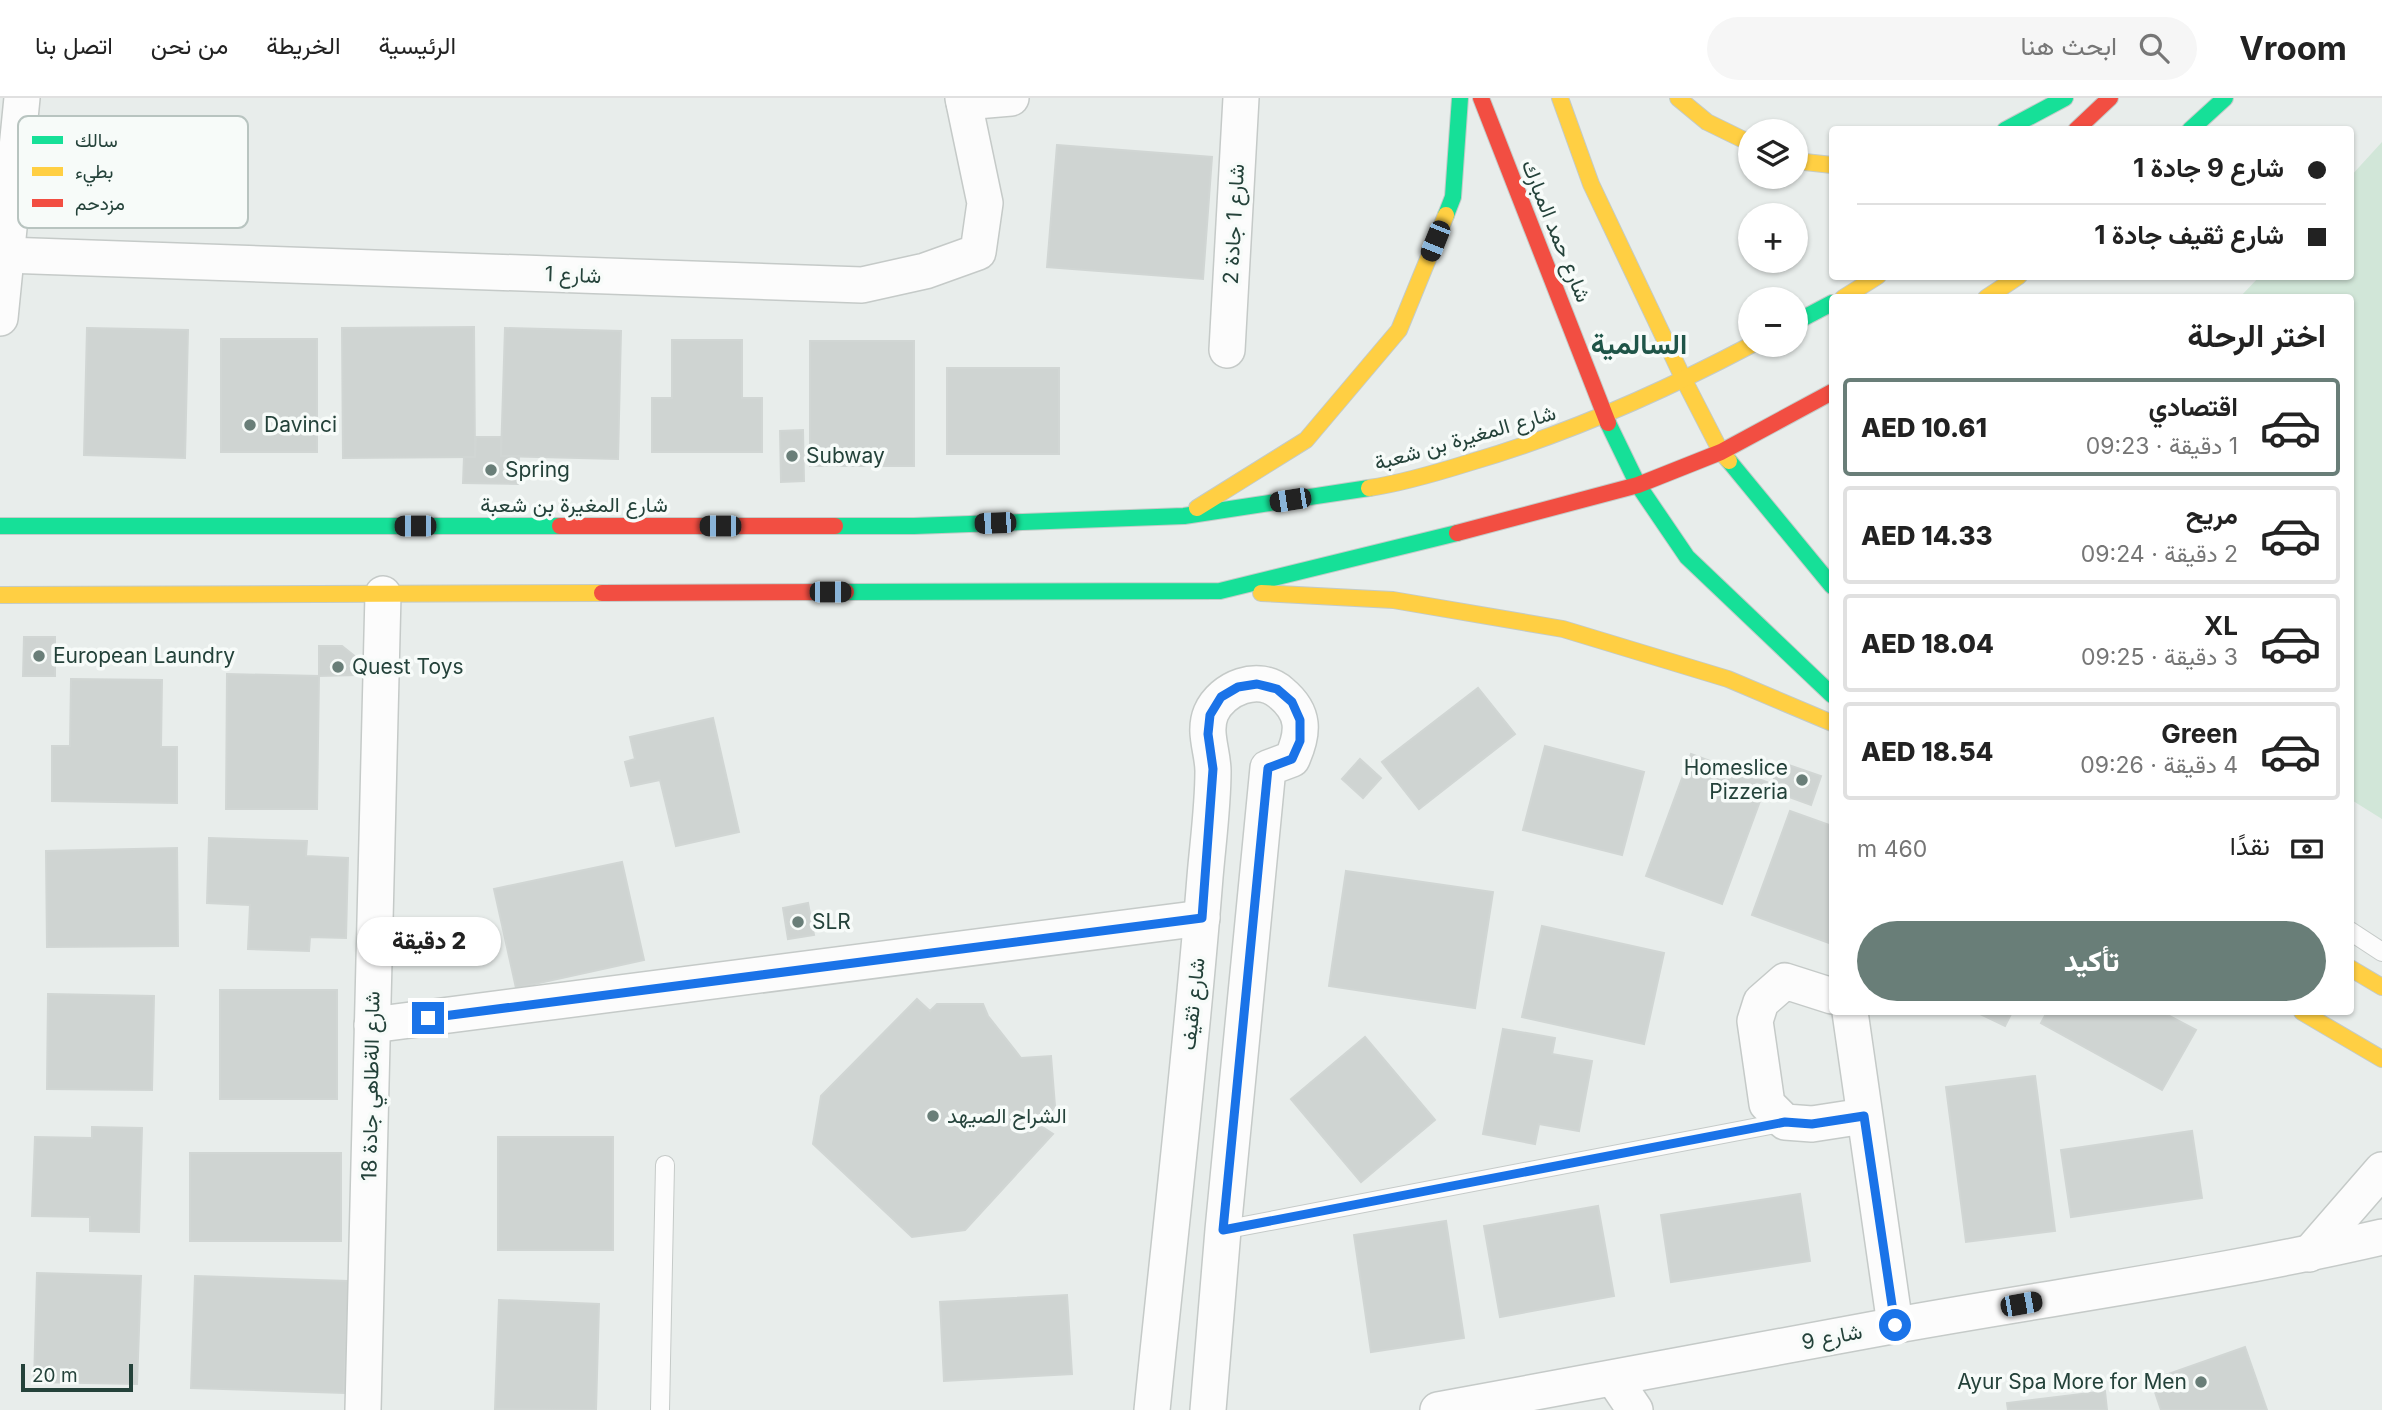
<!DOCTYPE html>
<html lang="ar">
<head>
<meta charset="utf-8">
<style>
	body { margin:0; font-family:Inter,Vazirmatn,sans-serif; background:#f6f6f6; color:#222; direction:rtl; height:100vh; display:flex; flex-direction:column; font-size:26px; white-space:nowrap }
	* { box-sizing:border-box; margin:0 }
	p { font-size:23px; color:#767676 }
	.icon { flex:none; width:38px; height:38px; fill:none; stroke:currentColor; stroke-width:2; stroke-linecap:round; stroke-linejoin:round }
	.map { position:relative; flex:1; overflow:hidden; direction:ltr }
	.drawer { position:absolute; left:1829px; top:196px; width:525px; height:721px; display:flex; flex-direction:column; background:#fff; border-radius:7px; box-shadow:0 2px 5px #0004; direction:rtl }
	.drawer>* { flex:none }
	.guide { position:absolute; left:1829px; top:28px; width:525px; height:154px; border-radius:7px; box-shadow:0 2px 5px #0004; direction:rtl; display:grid; align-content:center; height:154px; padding:0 28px; background:#fff }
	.controls { position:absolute; left:1738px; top:21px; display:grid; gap:14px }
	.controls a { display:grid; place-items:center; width:70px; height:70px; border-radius:50%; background:#fff; box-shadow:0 2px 5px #0004; font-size:35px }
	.scale { position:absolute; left:21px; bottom:18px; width:112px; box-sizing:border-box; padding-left:7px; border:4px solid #24423a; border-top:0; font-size:19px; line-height:24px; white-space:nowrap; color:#24423a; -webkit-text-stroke:5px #f7fbf9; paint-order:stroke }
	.end { position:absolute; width:32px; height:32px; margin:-16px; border:9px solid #1a73e8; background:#fff; box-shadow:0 0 0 4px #fff }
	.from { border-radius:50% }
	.bubble { position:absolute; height:49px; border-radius:24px; background:#fff; box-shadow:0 2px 5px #0004; font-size:23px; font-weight:800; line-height:49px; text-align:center; direction:rtl }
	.car { position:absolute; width:21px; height:42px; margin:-21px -10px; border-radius:9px; box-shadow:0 0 5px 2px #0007; background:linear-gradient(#222 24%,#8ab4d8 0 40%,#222 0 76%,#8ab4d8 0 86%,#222 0) }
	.guide b { display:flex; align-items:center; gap:24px; height:66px; font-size:26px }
	.guide b+b { border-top:2px solid #e0e0e0 }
	.guide i { width:18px; height:18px; background:#222 }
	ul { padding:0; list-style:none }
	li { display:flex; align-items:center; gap:21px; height:98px; margin:0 14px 10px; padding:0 14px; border:4px solid #e0e0e0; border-radius:7px }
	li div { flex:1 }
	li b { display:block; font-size:26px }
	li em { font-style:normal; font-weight:800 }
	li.active { border-color:#697e78 }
	li>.icon { width:63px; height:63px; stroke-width:1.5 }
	h2 { padding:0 28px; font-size:32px; line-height:84px }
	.pay { display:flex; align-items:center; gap:18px; height:77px; padding:0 28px; font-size:26px }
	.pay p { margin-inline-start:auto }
	.button { display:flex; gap:14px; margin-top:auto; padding:14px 28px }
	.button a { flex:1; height:80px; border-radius:42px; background:#697e78; color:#fff; font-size:28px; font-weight:800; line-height:80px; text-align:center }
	header { display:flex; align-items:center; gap:42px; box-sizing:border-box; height:98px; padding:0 35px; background:#fff; border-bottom:2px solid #e0e0e0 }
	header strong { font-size:33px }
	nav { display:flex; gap:38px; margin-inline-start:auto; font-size:24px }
	.search { width:490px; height:63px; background:#f6f6f6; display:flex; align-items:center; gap:18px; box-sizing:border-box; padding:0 24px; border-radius:38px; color:#767676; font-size:26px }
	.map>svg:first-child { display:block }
	.green { fill:#d1e6d8 }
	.building { fill:#cfd4d2; stroke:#d1d6d4; stroke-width:2 }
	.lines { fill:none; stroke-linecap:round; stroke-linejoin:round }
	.lane-casing { stroke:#c5cac8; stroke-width:20 }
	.street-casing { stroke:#c5cac8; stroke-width:38 }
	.fast-casing { stroke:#c3cbc8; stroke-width:18 }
	.slow-casing { stroke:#c3cbc8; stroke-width:18 }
	.jam-casing { stroke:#c3cbc8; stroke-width:18 }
	.lane { stroke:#fcfcfc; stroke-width:18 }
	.street { stroke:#fcfcfc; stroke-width:35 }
	.fast { stroke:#16e098; stroke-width:16 }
	.slow { stroke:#ffcf43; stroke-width:16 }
	.jam { stroke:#f24e42; stroke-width:16 }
	.route { stroke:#1a73e8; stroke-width:9 }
	.poi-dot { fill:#697e78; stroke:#f7fbf9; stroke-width:2.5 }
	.labels { text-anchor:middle; stroke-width:7; stroke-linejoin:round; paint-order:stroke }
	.street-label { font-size:21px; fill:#24423a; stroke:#f7fbf9 }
	.poi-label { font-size:21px; fill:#24423a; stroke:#f7fbf9; text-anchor:start }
	.district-label { font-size:28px; font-weight:bold; fill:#1f5548; stroke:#f7fbf9 }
	.key { fill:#f7fbf9; stroke:#b8c4c0; stroke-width:2 }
	.key-label { font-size:19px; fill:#24423a }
</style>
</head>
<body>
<header>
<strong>Vroom</strong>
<div class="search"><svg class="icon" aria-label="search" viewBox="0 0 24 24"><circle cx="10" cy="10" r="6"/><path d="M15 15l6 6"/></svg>ابحث هنا</div>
<nav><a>الرئيسية</a><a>الخريطة</a><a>من نحن</a><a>اتصل بنا</a></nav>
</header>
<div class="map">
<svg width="2382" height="1312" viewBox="0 0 2382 1312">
	<rect width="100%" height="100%" fill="#e8edeb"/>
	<!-- green -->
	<polygon class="green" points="2382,44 2382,721 2350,701 2350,200 2240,199 2259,179 2350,178 2350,79"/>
	<!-- building -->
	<g class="building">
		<polygon points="1057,47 1212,59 1203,181 1047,169"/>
		<polygon points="474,229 475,359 343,360 342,230"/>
		<polygon points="87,230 188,232 185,360 84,357"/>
		<polygon points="505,230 621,233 618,361 501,358"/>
		<rect x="221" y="241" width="96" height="113"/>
		<polygon points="672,242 742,242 742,300 762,300 762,354 652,354 652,300 672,300"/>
		<rect x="810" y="243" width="104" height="125"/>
		<rect x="947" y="270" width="112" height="86"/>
		<polygon points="803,332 804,383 781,384 780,333"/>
		<polygon points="476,339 501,339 501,358 519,358 518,386 463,385 464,359 475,359"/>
		<polygon points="24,539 55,539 55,578 23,578"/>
		<polygon points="319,548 342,548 357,560 357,577 319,578"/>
		<polygon points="227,576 319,578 317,711 226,711"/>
		<polygon points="71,581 162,582 161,649 177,649 177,705 52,703 52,648 70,648"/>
		<polygon points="1478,590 1515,636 1419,711 1382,664"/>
		<polygon points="713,620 739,734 676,748 660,682 631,688 625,664 635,661 630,639"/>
		<polygon points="1545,648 1644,674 1622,757 1523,732"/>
		<polygon points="1691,656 1767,684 1722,806 1646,778"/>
		<polygon points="1360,661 1381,680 1363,700 1342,681"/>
		<polygon points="1780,664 1821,678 1811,707 1770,692"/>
		<polygon points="1790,713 1832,728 1832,846 1752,817"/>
		<polygon points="209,740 307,743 306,758 348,760 346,840 310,839 309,853 248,851 250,807 207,805"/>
		<polygon points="177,750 178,848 47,849 46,753"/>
		<polygon points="622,764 644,862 516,890 494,791"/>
		<polygon points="1346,773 1493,794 1475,910 1329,888"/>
		<polygon points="808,805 814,837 788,841 783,810"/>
		<polygon points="1542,828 1664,855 1644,946 1522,919"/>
		<rect x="220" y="892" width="117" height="109"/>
		<polygon points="48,896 154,898 152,992 47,991"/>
		<polygon points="917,901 930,913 937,906 983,906 988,918 1021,960 1051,958 1055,1008 1041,1028 1053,1036 965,1132 912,1139 813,1046 821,998"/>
		<polygon points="1976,914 2012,914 2005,928"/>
		<polygon points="2047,914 2162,914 2196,932 2162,992 2041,925"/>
		<polygon points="1503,931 1555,940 1552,956 1592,963 1579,1033 1539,1026 1535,1046 1483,1036"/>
		<polygon points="1365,939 1435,1022 1361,1084 1291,1001"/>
		<polygon points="2035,978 2055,1133 1966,1144 1946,989"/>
		<polygon points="92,1029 142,1030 139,1134 90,1133 90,1119 32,1118 35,1039 92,1040"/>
		<polygon points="2192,1033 2202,1100 2071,1119 2061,1052"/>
		<rect x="498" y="1039" width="115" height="113"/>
		<rect x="190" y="1055" width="151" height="88"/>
		<polygon points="1800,1096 1810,1163 1671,1184 1661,1117"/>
		<polygon points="1598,1108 1614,1198 1500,1219 1484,1128"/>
		<polygon points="1446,1123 1464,1240 1371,1254 1354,1137"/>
		<polygon points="37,1175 141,1178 137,1286 34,1284"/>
		<polygon points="195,1178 348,1183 344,1295 191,1290"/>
		<polygon points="1067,1197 1072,1276 944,1283 940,1204"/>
		<polygon points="499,1202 599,1206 596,1312 495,1311"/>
		<polygon points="2245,1249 2267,1312 2161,1312 2151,1282"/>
		<polygon points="2105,1293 2107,1312 2008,1312 2007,1305"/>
	</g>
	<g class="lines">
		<defs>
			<g id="lane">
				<polyline points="2350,833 2382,854"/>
				<polyline points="1223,1132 1785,1024"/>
				<polyline points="660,1312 665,1067"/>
			</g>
			<g id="street">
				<polyline points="964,4 1011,0"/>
				<polyline points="5,157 862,187 925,173 978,154 985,105 963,0"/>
				<polyline points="0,220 22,0"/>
				<polyline points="1227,252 1241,0"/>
				<polyline points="1832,898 1785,883 1761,904 1755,923 1767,1006 1785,1024 1812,1026 1864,1018"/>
				<polyline points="1850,914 1895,1227"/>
				<polyline points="372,927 1202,820"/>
				<polyline points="2309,1156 2382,1072"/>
				<polyline points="1614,1281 1635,1312"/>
				<polyline points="363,1312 383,496"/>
				<path d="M1152,1312c18,-178 39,-355 53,-533 3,-35 8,-71 8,-106 0,-19 -10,-39 -2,-58 11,-25 48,-40 70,-20 24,20 23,39 11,66l-24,9 -45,462 -15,180"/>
				<path d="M1438,1312c153,-27 306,-58 459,-85 162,-29 325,-51 485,-88"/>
			</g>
			<g id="fast">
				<polyline points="2005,32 2065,0"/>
				<polyline points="2190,32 2225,0"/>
				<polyline points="1446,117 1453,99 1460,0"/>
				<polyline points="1796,224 1832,205"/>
				<polyline points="1608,325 1638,387 1687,459 1832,597"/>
				<polyline points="1729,363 1832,488"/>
				<polyline points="0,428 560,428"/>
				<polyline points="835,428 914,428 1184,418 1369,390"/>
				<polyline points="846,494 1220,493 1457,435"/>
			</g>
			<g id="slow">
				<polyline points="1560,0 1591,86 1684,282 1721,354 1729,363"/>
				<polyline points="1678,0 1707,24 1750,45"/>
				<polyline points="1796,63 1832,67"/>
				<polyline points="1843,200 1878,178"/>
				<polyline points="1986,200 2019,178"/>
				<path d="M1369,390c34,-5 67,-15 99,-25 100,-29 192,-70 283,-118"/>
				<polyline points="1197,410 1306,342 1399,232 1446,117"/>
				<polyline points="1261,495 1393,502 1563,531 1728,581 1832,625"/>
				<polyline points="0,497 602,495"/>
				<polyline points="2350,870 2382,889"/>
				<polyline points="2302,914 2382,961"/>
			</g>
			<g id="jam">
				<polyline points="1481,0 1608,325"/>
				<polyline points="2076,32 2110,0"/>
				<polyline points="560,428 835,428"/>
				<polyline points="1457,435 1638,387 1721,354 1832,294"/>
				<polyline points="602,495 846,494"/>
			</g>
		</defs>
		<!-- lane casing -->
		<use href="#lane" class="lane-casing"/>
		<!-- street casing -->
		<use href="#street" class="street-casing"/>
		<!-- fast casing -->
		<use href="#fast" class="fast-casing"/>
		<!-- slow casing -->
		<use href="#slow" class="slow-casing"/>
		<!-- jam casing -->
		<use href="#jam" class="jam-casing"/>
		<!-- lane -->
		<use href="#lane" class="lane"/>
		<!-- street -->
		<use href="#street" class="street"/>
		<!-- fast -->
		<use href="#fast" class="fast"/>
		<!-- slow -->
		<use href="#slow" class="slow"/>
		<!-- jam -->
		<use href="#jam" class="jam"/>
	</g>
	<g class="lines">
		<!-- route -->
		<polyline class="route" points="428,920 1202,820 1213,671 1208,636 1210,617 1221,599 1238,589 1257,586 1277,591 1292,604 1300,622 1300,643 1292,661 1268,670 1223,1132 1785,1024 1812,1026 1864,1018 1895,1227"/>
	</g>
	<!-- markers -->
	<g class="poi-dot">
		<circle cx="250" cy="327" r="7"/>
		<circle cx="792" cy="358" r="7"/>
		<circle cx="491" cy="372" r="7"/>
		<circle cx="39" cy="558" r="7"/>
		<circle cx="338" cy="569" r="7"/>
		<circle cx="1802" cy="682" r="7"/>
		<circle cx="798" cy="824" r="7"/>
		<circle cx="933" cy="1018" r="7"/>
		<circle cx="2201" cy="1284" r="7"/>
	</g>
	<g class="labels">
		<!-- street labels -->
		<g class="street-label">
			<text transform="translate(1234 126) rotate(-87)" y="7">شارع 1 جادة 2</text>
			<text transform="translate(1556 133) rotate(68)" y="7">شارع حمد المبارك</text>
			<text transform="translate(573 177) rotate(2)" y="7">شارع 1</text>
			<text transform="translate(1465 340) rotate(-16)" y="7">شارع المغيرة بن شعبة</text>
			<text x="574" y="414">شارع المغيرة بن شعبة</text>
			<text transform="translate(1193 906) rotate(-84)" y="7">شارع ثقيف</text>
			<text transform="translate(371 988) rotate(-89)" y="7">شارع الةطاهي جادة 18</text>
			<text transform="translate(1832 1239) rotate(-11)" y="7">شارع 9</text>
		</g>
		<!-- poi labels -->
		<g class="poi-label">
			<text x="264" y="334">Davinci</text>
			<text x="806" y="365">Subway</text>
			<text x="505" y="379">Spring</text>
			<text x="53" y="565">European Laundry</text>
			<text x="352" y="576">Quest Toys</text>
			<text x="1788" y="677" text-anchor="end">Homeslice<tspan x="1788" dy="24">Pizzeria</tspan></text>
			<text x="812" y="831">SLR</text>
			<text x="947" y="1025">الشراح الصيهد</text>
			<text x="2187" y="1291" text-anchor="end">Ayur Spa More for Men</text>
		</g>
		<!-- district labels -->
		<g class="district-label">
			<text x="1639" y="256">السالمية</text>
		</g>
	</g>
	<!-- legend -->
	<rect x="18" y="18" width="230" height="112" rx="10" class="key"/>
	<rect x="32" y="38" width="31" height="8" fill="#16e098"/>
	<rect x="32" y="69" width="31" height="9" fill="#ffcf43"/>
	<rect x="32" y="101" width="31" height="8" fill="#f24e42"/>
	<g class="key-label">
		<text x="75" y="49">سالك</text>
		<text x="75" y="80">بطيء</text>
		<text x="75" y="112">مزدحم</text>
	</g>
</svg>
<div class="controls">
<a><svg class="icon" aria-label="layers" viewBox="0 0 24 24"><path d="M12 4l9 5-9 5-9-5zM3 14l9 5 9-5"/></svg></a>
<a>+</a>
<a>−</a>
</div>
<div class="scale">20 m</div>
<i class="end from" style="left:1895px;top:1227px"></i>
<i class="end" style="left:428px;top:920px"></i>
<div class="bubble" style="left:357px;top:819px;width:144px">2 دقيقة</div>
<i class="car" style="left:1435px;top:143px;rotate:202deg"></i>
<i class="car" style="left:1290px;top:402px;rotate:261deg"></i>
<i class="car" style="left:995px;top:425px;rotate:268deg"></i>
<i class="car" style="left:415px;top:428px;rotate:270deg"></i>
<i class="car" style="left:720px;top:428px;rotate:270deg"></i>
<i class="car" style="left:830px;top:494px;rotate:90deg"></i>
<i class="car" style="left:2021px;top:1206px;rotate:80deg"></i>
<div class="guide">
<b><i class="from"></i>شارع 9 جادة 1</b>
<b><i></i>شارع ثقيف جادة 1</b>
</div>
<section class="drawer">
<h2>اختر الرحلة</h2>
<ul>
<li class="active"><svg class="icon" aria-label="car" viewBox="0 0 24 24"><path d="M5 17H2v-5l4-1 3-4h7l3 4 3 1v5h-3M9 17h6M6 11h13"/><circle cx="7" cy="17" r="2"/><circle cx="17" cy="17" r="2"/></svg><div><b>اقتصادي</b><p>1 دقيقة · 09:23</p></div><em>AED 10.61</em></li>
<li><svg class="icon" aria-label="car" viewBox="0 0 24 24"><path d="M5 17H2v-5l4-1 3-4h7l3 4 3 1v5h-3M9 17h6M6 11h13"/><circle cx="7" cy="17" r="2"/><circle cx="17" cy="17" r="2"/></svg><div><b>مريح</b><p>2 دقيقة · 09:24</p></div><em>AED 14.33</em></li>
<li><svg class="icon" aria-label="car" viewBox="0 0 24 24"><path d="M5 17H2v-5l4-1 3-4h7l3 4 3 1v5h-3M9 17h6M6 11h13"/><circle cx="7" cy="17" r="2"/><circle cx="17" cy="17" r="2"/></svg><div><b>XL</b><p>3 دقيقة · 09:25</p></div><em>AED 18.04</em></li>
<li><svg class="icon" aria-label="car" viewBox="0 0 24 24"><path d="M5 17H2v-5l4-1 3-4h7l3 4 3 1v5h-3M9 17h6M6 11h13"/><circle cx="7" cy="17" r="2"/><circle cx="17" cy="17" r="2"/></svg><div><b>Green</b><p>4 دقيقة · 09:26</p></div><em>AED 18.54</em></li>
</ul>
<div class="pay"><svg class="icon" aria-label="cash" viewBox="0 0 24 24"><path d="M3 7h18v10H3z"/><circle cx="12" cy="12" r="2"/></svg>نقدًا<p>460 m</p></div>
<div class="button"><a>تأكيد</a></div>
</section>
</div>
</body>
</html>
